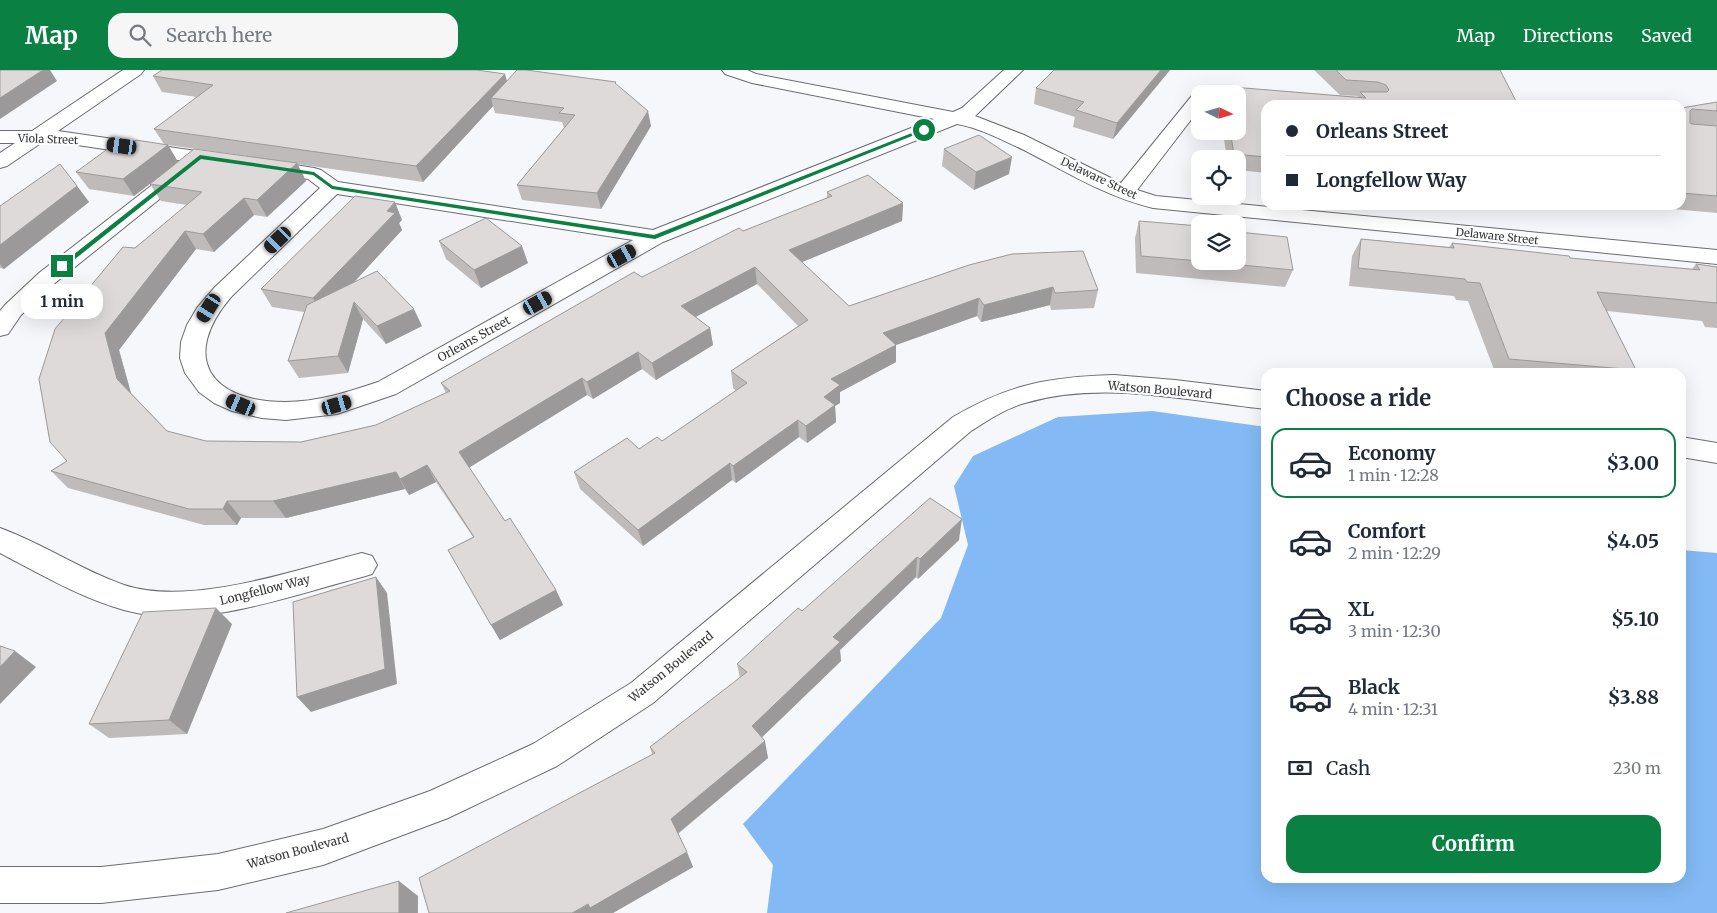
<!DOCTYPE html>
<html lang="en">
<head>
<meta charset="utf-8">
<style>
	body { margin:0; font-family:Merriweather,serif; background:#f6f6f7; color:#1f2937; height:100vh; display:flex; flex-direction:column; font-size:19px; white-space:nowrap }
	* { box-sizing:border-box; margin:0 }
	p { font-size:16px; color:#747a83 }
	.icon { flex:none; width:28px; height:28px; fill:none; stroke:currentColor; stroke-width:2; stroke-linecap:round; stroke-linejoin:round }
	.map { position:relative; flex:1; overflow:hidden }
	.sheet { position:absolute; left:1261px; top:298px; width:425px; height:515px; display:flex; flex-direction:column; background:#fff; border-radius:15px; box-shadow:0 5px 20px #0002 }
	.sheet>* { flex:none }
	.banner { position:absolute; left:1261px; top:30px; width:425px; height:110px; border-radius:15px; box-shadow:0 5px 20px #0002; display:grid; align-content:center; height:110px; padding:0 25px; background:#fff }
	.needle { width:32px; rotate:95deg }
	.controls { position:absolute; left:1191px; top:15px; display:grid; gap:10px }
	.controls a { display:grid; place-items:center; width:55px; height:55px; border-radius:10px; background:#fff; box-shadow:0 5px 20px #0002; font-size:25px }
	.end { position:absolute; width:22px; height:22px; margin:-11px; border:6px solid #0b8043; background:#fff; box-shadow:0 0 0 2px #fff }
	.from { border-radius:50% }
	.bubble { position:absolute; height:35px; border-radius:15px; background:#fff; box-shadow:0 5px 20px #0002; font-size:16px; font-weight:700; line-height:35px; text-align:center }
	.car { position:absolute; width:15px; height:30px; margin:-15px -8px; border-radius:6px; box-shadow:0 0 4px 1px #0007; background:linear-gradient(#222 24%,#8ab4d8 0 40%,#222 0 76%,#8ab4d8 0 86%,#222 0) }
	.banner b { display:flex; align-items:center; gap:18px; height:48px; font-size:19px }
	.banner b+b { border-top:1px solid #e0e1e3 }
	.banner i { width:12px; height:12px; background:#1f2937 }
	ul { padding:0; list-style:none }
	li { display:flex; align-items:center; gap:15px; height:70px; margin:0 10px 8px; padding:0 15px; border:2px solid transparent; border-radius:15px }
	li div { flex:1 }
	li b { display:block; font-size:19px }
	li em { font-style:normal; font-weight:700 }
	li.current { border-color:#0b8043 }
	li>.icon { width:45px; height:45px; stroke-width:1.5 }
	h2 { padding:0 25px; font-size:22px; line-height:60px }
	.pay { display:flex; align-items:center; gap:12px; height:55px; padding:0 25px; font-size:19px }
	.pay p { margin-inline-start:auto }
	.primary-button { display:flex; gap:10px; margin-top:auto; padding:10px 25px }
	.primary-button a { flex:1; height:58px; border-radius:15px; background:#0b8043; color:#fff; font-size:20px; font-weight:700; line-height:58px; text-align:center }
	header { display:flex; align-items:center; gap:30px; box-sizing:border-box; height:70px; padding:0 25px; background:#0b8043; color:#fff }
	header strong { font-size:24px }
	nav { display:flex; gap:28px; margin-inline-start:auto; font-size:18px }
	.search { width:350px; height:45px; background:#f6f6f7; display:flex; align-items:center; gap:12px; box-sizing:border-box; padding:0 18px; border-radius:15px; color:#747a83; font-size:19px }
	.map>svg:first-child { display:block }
	.forest { fill:#83baf5 }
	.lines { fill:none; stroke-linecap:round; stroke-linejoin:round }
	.minor-casing { stroke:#6a6c6f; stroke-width:2 }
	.minor { fill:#fff; fill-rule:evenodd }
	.wall { fill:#bfbbbb; fill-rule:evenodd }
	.shaded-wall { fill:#9b9999 }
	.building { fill:#dedada; stroke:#9b9999 }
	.route { fill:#0b8043 }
	.labels { text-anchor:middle; stroke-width:4.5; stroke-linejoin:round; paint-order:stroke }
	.far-street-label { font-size:11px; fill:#373839; stroke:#fff }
	.street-label { font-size:12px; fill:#373839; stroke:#fff }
</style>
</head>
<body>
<header>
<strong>Map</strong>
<div class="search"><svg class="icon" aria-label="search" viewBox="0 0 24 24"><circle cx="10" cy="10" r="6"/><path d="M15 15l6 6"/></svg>Search here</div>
<nav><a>Map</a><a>Directions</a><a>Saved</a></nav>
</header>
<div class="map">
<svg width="1717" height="843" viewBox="0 0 1717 843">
	<rect width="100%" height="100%" fill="#f5f7fa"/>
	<!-- forest -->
	<polygon class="forest" points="1152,341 1266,357 1266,808 1681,808 1681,480 1717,483 1717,843 767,843 773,795 743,754 941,548 968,475 954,416 973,386 1058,347"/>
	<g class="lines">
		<defs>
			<g id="minor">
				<polygon points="123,0 144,0 141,4 58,61 224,85 231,87 234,91 231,95 224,97 64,73 41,73 7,96 0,98 0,83 15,73 0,73 0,61 32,61"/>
				<path d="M722,0h25l9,4 197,38 9,-4 42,-38h19l-48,46 49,19 97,48 78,-96 6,-1 62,5 6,1 3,4 -3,4 -6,1 -29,-2v-5h-38v14l-63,82 19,6 561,54v14l-564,-56c-46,-11 -87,-36 -129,-58 -22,-10 -44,-22 -67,-26l-294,118 -267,152 -59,20 -51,6 -24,-2 -30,-7 -18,-8 -15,-11 -14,-19 -5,-15 1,-16 6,-17 10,-17 18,-21 105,-99 -12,-9 -51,-9 -3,-4 3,-4 7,-2 50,8 7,2 17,12 315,48 281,-111 -182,-36 -27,-9zM337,124l296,46 -255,142c-30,10 -60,20 -93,20 -74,0 -106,-44 -54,-105z"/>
				<polygon points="185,93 192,95 195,99 192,103 55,213 21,245 8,264 0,266 0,241 5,235 39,203 178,95"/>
				<path d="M1114,305l61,5 91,11v18c-79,-8 -162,-29 -241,-6 -19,5 -37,17 -54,28l-318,272 -96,63 -109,52 -125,47 -105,25 -117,13h-101v-36h101l117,-13 105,-25 107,-38 103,-47 98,-61 322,-266c57,-33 95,-40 161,-42z"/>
				<polygon points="1681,367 1717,373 1717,393 1681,387"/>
				<path d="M0,458c42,15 81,42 124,57 67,22 171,-15 238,-32l10,3 5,9 -5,9 -10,3c-74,19 -162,54 -238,33 -43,-12 -84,-36 -124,-57z"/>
			</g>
		</defs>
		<!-- minor casing -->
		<use href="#minor" class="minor-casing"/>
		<!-- minor -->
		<use href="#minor" class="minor"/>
	</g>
	<!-- wall -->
	<g class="wall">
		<polygon points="1054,0 1170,0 1113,69 1073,57 1075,47 1034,34 1036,18"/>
		<polygon points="1314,0 1500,0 1518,35 1266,35 1266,103 1238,100 1238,89 1227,89 1224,69 1226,61 1238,61 1238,24 1230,24 1232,17 1357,27 1358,26 1340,25"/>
		<path d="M153,6l463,6v3l35,41 -50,83 -79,-9 -5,-15 47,-57 -2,-6 -67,-9 -2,-7 -70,76 -126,-18 9,17 -39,36 -13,-2 -40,37 -18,-3 -77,101 12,43 36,38 39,10 95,1 75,-17 70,-32 -5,-10 201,-106 101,-46 84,-33v-6l76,11 -1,18 -100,41 47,44 120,-41 129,25 -4,18 -43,2 -1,-5 -69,17 -4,-6 -81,29v17l-56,30v11l-5,3 1,16 -29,21 -8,-6 -63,46 -4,-3 -89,66 -63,-57 -6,-17 88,-31 74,-50 -3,-3 -2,-17 67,-45 -41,-42 -61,33 14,11 3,17 -57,35 -14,-11 -49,30 -6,-4 -118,72 36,54 51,69 7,15 -63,35 -52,-90 25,-13 -37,-55 -27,13 -4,-6 -119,29h-45l-4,7h-33l-136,-37 -17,-17 16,-10 68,-213 52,-43 -26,-4 -11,-17 -16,12 -45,-7 -13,-17 50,-25 38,-3 -10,-15 43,-32 -35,-5zM168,75l79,11 -69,6z"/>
		<polygon points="1717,32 1717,143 1629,135 1681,135 1681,38"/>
		<polygon points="944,79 1009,104 974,120 942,96"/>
		<polygon points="77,116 89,132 4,199 0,198 0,136"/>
		<polygon points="402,150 399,153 402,160 354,212 422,256 386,274 363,249 348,303 299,308 288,291 304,242 272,237 261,219"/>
		<polygon points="1139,151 1200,191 1293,200 1285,217 1136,203 1135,168"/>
		<polygon points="1361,169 1449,177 1452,173 1570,188 1692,199 1696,194 1717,197 1717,258 1705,257 1702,251 1607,241 1636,300 1634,302 1495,302 1468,231 1456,230 1454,226 1349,216 1352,186"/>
		<polygon points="439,171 528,193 481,218 446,189"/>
		<polygon points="930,428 959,470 918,509 916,507 840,580 841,591 762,667 768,688 678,764 693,797 613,843 652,684 650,677 740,608 737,594 802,541"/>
		<polygon points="232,554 187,664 109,668 89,654"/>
	</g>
	<!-- shaded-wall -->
	<g class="shaded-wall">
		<polygon points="43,0 50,0 57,11 0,49 0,28"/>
		<polygon points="1161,0 1170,0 1113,69 1117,53"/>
		<polygon points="505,4 509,19 491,28 493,36 423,112 416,96"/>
		<polygon points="648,41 651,56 601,139 597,123"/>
		<polygon points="168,75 178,92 134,126 123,109"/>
		<polygon points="1012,87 1009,104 974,120 976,102"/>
		<polygon points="297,93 306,111 267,147 257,130"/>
		<polygon points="77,116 89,132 4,199 0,194 0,175"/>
		<polygon points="244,128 254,145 214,182 203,164"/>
		<polygon points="395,132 402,150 399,153 402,160 323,246 313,228"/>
		<polygon points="903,133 902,151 790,197 789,180"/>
		<polygon points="185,161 196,179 119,280 132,327 117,309 105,263"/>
		<polygon points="522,176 528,193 481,218 474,200"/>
		<polygon points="755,197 757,214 684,253 681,236"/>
		<polygon points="1053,217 1050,235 981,252 984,235"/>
		<polygon points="979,228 977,246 896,275 896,292 840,322 840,333 835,336 836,352 807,373 806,356 831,309 883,263"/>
		<polygon points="354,232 363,249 348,303 338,286"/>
		<polygon points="414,239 422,256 386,274 377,256"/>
		<polygon points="710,258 713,275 656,310 652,293"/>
		<polygon points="638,282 642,299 593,329 587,312"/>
		<polygon points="582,308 587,325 467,399 459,382"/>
		<polygon points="798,350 799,367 736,413 733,396"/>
		<polygon points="730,393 732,410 643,476 638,460"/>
		<polygon points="427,395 436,412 409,425 400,409"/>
		<polygon points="396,402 405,419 286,448 273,431"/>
		<polygon points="227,431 241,448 237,455 223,439"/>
		<polygon points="962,449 959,470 918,509 920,489"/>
		<polygon points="917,487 916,507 840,580 841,591 755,674 752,656 833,567"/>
		<polygon points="376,507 387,523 397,614 311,642 297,627"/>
		<polygon points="556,520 563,535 500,570 491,555"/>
		<polygon points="216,538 232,554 187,664 169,650"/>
		<polygon points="15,581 36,597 0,634 0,597"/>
		<polygon points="765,671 768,688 677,764 671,749"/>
		<polygon points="687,782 693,797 613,843 572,843"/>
		<polygon points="399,811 418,826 418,843 399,843"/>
	</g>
	<!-- building -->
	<g class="building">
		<polygon points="0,0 43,0 0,28"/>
		<polygon points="162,0 477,0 505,4 416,96 154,59 213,15 153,6"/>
		<polygon points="517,0 526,0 616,12 615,13 648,41 597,123 517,115 575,45 559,43 564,38 491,28"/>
		<polygon points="1054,0 1161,0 1117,53 1076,40 1084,32 1036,18"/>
		<polygon points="1336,0 1500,0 1518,35 1266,35 1266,87 1234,84 1230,61 1238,61 1238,54 1239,54 1238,47 1238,24 1234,24 1232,17 1366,28 1360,22 1387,22 1389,20 1386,15 1378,12 1346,10"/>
		<polygon points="1717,32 1717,41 1692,39 1690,41 1690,53 1692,54 1717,56 1717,126 1681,123 1681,38"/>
		<polygon points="979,65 1012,87 976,102 944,79"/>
		<polygon points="136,70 168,75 123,109 76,102 113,75 126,77"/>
		<polygon points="194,79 297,93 257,130 244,128 203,164 185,161 105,263 117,309 167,361 206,371 301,372 376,355 450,321 441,313 634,202 642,207 739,158 743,161 832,126 827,122 868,105 903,133 789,180 849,236 969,195 1012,184 1083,181 1098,220 1055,223 1053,217 984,235 979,228 883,263 896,275 831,309 840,315 824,327 835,335 806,356 798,350 733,396 730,393 638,460 574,402 627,368 639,379 657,367 662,371 747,313 731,301 808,250 755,197 681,236 710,258 652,293 638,282 587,312 582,308 459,382 505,451 510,448 556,520 491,555 448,480 474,467 427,395 400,409 396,402 273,431 227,431 223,439 189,439 51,401 67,391 50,372 39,309 55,259 123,177 135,178 202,122 150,114"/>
		<polygon points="60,94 77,116 0,175 0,136"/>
		<polygon points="355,126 395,132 387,141 395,143 313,228 261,219"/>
		<polygon points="486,148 522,176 474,200 439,171"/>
		<polygon points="1139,151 1200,156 1200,191 1141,186"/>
		<polygon points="1238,162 1287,167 1293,200 1200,191 1238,191"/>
		<polygon points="1361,169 1454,178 1452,173 1569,186 1570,188 1700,200 1696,194 1717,197 1717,233 1597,222 1636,300 1509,289 1480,213 1467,212 1465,209 1358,198"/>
		<polygon points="377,201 414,239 377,256 354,232 338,286 288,291 307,235"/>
		<polygon points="930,428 962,449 920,489 917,487 833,567 840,572 752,656 765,671 671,749 687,782 590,838 588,834 572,843 429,843 419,808 655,683 650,677 747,602 737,594 798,538 802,541"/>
		<polygon points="376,507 385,599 297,627 293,532"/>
		<polygon points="216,538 169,650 89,654 143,542"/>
		<polygon points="0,576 15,581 0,597"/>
		<polygon points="399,811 399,843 286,843"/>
	</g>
	<!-- route -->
	<polygon class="route" points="922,59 927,60 655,169 332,119 313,105 201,89 65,197 59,196 200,85 314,102 333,116 654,165"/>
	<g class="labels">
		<!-- far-street labels -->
		<g class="far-street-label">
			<text transform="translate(48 69) rotate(2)" y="4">Viola Street</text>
			<text transform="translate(1099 108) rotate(25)" y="4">Delaware Street</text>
			<text transform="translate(1497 166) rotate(6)" y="4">Delaware Street</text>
		</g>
		<!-- street labels -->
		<g class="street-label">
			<text transform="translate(474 269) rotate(-29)" y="4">Orleans Street</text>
			<text transform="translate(1160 320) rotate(5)" y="4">Watson Boulevard</text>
			<text transform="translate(265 520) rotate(-14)" y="4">Longfellow Way</text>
			<text transform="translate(671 597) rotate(-39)" y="4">Watson Boulevard</text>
			<text transform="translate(298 781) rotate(-15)" y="4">Watson Boulevard</text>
		</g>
	</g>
</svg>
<div class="controls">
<a><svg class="needle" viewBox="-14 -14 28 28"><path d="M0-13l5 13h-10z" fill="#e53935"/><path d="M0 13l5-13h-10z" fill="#747a83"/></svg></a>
<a><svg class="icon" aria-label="locate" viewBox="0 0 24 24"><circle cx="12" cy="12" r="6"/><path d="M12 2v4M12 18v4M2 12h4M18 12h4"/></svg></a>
<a><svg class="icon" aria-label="layers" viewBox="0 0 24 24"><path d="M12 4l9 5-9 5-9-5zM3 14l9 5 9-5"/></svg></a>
</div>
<i class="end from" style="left:924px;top:60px"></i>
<i class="end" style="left:62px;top:196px"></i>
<div class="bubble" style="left:21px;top:214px;width:82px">1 min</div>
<i class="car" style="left:122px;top:76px;rotate:278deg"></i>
<i class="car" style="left:278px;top:170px;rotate:226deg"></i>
<i class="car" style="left:622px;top:186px;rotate:61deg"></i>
<i class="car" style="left:538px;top:233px;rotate:61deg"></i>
<i class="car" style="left:209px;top:238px;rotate:212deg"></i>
<i class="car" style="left:241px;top:335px;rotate:293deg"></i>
<i class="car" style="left:337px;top:335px;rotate:74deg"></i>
<div class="banner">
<b><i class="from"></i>Orleans Street</b>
<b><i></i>Longfellow Way</b>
</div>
<section class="sheet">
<h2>Choose a ride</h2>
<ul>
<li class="current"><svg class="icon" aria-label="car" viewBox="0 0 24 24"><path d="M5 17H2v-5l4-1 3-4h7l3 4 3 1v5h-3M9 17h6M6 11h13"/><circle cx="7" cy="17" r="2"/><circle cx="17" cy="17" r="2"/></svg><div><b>Economy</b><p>1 min · 12:28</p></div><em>$3.00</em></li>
<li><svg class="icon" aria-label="car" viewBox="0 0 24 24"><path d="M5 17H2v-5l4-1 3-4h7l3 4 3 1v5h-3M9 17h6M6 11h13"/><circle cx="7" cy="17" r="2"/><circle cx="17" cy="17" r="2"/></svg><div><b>Comfort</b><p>2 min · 12:29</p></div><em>$4.05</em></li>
<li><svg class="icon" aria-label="car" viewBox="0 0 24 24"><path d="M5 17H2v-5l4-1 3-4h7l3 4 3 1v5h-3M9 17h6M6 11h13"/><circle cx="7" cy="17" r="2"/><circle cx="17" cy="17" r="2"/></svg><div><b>XL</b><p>3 min · 12:30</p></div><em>$5.10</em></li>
<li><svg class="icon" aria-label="car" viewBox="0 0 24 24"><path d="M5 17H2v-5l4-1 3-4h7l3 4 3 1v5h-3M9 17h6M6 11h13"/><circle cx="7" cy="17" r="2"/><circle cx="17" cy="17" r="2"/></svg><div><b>Black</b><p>4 min · 12:31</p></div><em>$3.88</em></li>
</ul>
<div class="pay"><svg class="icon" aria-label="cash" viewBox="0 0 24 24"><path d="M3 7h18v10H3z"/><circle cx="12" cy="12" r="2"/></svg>Cash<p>230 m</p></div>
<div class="primary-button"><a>Confirm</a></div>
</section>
</div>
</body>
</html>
